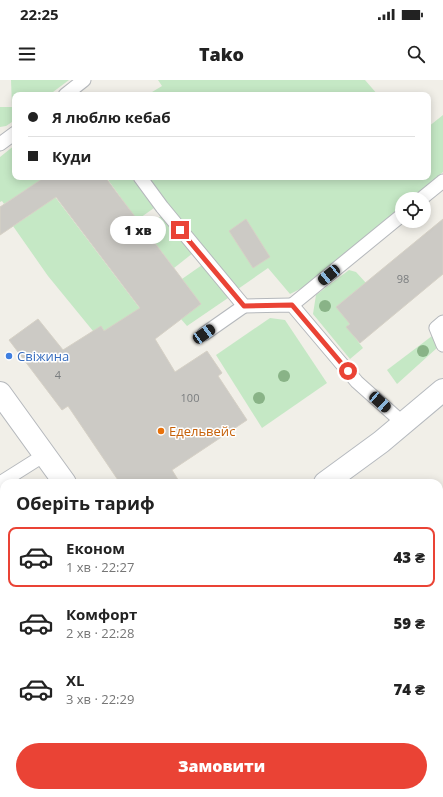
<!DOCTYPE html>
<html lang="uk">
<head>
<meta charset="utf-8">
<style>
	body { margin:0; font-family:"Open Sans",sans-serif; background:#f2f2f2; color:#222; height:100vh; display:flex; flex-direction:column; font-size:15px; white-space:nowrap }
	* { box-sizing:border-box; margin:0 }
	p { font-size:13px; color:#767676 }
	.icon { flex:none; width:22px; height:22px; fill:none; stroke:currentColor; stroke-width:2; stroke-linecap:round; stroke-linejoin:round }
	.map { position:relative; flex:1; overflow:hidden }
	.details { position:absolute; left:0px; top:399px; width:443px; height:318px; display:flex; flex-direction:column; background:#fff; border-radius:12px 12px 0 0; box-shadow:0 2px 10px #0003 }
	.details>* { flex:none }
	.top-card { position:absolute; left:12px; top:12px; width:419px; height:88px; border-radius:8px; box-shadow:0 2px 10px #0003; display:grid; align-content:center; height:88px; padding:0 16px; background:#fff }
	.controls { position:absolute; left:395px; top:112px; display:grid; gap:8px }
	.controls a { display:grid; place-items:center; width:36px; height:36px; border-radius:50%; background:#fff; box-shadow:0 2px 10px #0003; font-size:20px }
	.end { position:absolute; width:18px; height:18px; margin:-9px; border:5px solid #ea4335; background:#fff; box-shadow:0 0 0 2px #fff }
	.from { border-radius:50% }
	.bubble { position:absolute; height:28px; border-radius:14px; background:#fff; box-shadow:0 2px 10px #0003; font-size:13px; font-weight:800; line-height:28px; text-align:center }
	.car { position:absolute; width:12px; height:24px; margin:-12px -6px; border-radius:5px; box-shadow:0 0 3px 1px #0007; background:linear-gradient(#222 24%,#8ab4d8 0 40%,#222 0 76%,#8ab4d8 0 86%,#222 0) }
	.top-card b { display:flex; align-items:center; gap:14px; height:38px; font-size:15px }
	.top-card b+b { border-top:1px solid #e0e0e0 }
	.top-card i { width:10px; height:10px; background:#222 }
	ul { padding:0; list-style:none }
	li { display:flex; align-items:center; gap:12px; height:60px; margin:0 8px 6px; padding:0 8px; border:2px solid transparent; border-radius:8px }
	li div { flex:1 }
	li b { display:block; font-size:15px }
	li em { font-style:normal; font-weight:800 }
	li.active { border-color:#ea4335 }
	li>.icon { width:36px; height:36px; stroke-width:1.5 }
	h2 { padding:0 16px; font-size:18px; line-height:48px }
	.button { display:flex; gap:8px; margin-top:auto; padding:8px 16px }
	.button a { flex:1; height:46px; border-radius:24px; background:#ea4335; color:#fff; font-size:16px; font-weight:800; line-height:46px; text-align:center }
	.status { display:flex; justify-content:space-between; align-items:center; height:28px; padding:0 20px; background:#fff; direction:ltr }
	.status svg { height:11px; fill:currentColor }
	header { display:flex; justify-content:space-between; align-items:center; height:52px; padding:0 16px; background:#fff; font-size:18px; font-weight:800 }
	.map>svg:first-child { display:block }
	.green { fill:#c5e8c5 }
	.building { fill:#cccac5; stroke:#d6d1c6 }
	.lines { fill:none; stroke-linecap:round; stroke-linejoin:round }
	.service-casing { stroke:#b5b8bc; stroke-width:15 }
	.minor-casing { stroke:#b5b8bc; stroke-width:24 }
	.secondary-casing { stroke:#b6babf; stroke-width:24 }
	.service { stroke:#fff; stroke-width:13 }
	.minor { stroke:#fff; stroke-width:22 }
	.secondary { stroke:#fff; stroke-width:22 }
	.tree { fill:#89b387 }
	.route { stroke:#ea4335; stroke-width:5 }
	.shop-dot { fill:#3f7fe0; stroke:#fff; stroke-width:1.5 }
	.food-dot { fill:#e8710a; stroke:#fff; stroke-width:1.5 }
	.labels { text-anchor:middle; stroke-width:3; stroke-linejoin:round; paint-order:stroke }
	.number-label { font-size:11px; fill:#7a7d7f }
	.shop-label { font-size:13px; fill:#366cbe; stroke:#fff; text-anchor:start }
	.food-label { font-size:13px; fill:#c56008; stroke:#fff; text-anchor:start }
</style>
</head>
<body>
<div class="status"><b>22:25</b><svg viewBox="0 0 49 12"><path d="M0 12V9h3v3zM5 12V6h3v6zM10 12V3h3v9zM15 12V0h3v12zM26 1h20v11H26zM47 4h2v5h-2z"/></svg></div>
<header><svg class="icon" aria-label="menu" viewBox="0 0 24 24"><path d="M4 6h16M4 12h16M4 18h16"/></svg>Tako<svg class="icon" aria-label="search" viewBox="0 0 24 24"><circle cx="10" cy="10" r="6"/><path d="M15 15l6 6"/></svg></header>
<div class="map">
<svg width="443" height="717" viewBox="0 0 443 717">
	<rect width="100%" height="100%" fill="#f1efe8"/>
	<!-- green -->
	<g class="green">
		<polygon points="11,0 69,0 49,15 15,15 15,40 6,46 0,47 0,27 12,27"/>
		<polygon points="158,0 365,0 378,15 147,15 162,6"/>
		<polygon points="443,35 443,92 411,119 402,119 402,127 302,208 290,214 268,188 238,209 161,116 148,97 428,97 428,47"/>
		<polygon points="15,65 15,97 40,97 141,230 104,251 93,251 48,196 13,146 30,135 17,116 4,124 2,121 0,122 0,77"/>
		<polygon points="106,97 131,97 154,128 137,140"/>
		<polygon points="161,136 193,173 174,188 145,150"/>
		<polygon points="202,185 228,218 187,246 181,239 201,224 182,199"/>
		<polygon points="349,190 356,192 366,203 336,227 350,243 347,247 363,268 350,279 313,234 316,215"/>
		<polygon points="270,238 285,240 327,303 262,348 216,275"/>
		<polygon points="432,256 438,267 397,304 387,290"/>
	</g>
	<!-- building -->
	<g class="building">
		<polygon points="40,97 105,97 201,224 155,259 175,292 207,271 222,293 218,296 247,340 172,390 180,403 120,403 68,326 62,330 9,260 38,239 63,270 101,246 104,251 140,228 56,117 0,155 0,127 42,99"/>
		<polygon points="246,139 270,177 253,188 229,151"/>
		<polygon points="443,139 443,194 360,263 346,247 350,244 336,227"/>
	</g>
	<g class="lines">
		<defs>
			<g id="service">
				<polyline points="65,15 84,0"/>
				<polyline points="0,64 15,53"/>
				<polyline points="140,97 162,127 244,226 292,225 357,302 403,343"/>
				<polyline points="421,119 443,101"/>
				<polyline points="292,225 402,135"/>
				<polyline points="443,242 436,248 443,265"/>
				<polyline points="204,254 244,226"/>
				<polyline points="0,403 38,379 46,376"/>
				<polyline points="231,713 233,717"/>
			</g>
			<polyline id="minor" points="0,313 65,403"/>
			<g id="secondary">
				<polyline points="325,403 381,362 443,310"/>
				<polyline points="0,636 4,633"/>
			</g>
		</defs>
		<!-- service casing -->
		<use href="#service" class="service-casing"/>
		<!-- minor casing -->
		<use href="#minor" class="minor-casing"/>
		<!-- secondary casing -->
		<use href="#secondary" class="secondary-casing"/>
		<!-- service -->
		<use href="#service" class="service"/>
		<!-- minor -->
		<use href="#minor" class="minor"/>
		<!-- secondary -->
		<use href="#secondary" class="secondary"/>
	</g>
	<!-- trees -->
	<g class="tree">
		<circle cx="325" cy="226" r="6"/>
		<circle cx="423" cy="271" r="6"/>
		<circle cx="284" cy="296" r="6"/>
		<circle cx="259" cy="318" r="6"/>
	</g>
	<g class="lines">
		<!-- route -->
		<polyline class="route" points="180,150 244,226 292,225 348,291"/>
	</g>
	<!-- markers -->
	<circle class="shop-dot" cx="9" cy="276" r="4"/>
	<circle class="food-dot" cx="161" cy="351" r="4"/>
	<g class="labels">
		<!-- number labels -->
		<g class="number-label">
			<text x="403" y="203">98</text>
			<text x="58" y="299">4</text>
			<text x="190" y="322">100</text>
		</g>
		<!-- shop labels -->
		<g class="shop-label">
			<text x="17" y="281">Свіжина</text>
		</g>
		<!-- food labels -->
		<g class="food-label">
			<text x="169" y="356">Едельвейс</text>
		</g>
	</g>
</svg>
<div class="controls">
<a><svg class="icon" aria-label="locate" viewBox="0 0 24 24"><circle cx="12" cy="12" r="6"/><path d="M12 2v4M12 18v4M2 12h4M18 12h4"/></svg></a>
</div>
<i class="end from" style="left:348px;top:291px"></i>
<i class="end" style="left:180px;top:150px"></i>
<div class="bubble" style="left:110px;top:136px;width:56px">1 хв</div>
<i class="car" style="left:329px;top:195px;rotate:231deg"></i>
<i class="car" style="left:204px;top:254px;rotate:55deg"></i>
<i class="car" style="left:380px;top:322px;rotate:132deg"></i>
<div class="top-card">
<b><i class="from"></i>Я люблю кебаб</b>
<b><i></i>Куди</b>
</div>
<section class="details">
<h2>Оберіть тариф</h2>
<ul>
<li class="active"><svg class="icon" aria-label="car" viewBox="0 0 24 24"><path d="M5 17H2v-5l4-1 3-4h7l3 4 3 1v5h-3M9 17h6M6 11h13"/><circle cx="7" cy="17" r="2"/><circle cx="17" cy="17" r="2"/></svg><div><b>Економ</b><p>1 хв · 22:27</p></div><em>43 ₴</em></li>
<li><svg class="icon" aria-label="car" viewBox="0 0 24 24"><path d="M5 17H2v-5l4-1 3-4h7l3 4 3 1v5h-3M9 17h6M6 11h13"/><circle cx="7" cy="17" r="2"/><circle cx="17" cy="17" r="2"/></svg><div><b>Комфорт</b><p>2 хв · 22:28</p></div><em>59 ₴</em></li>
<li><svg class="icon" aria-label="car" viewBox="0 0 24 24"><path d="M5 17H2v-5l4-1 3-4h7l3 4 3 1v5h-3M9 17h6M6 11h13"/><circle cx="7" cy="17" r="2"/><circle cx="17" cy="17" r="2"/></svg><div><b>XL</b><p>3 хв · 22:29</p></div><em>74 ₴</em></li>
</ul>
<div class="button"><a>Замовити</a></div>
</section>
</div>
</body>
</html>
